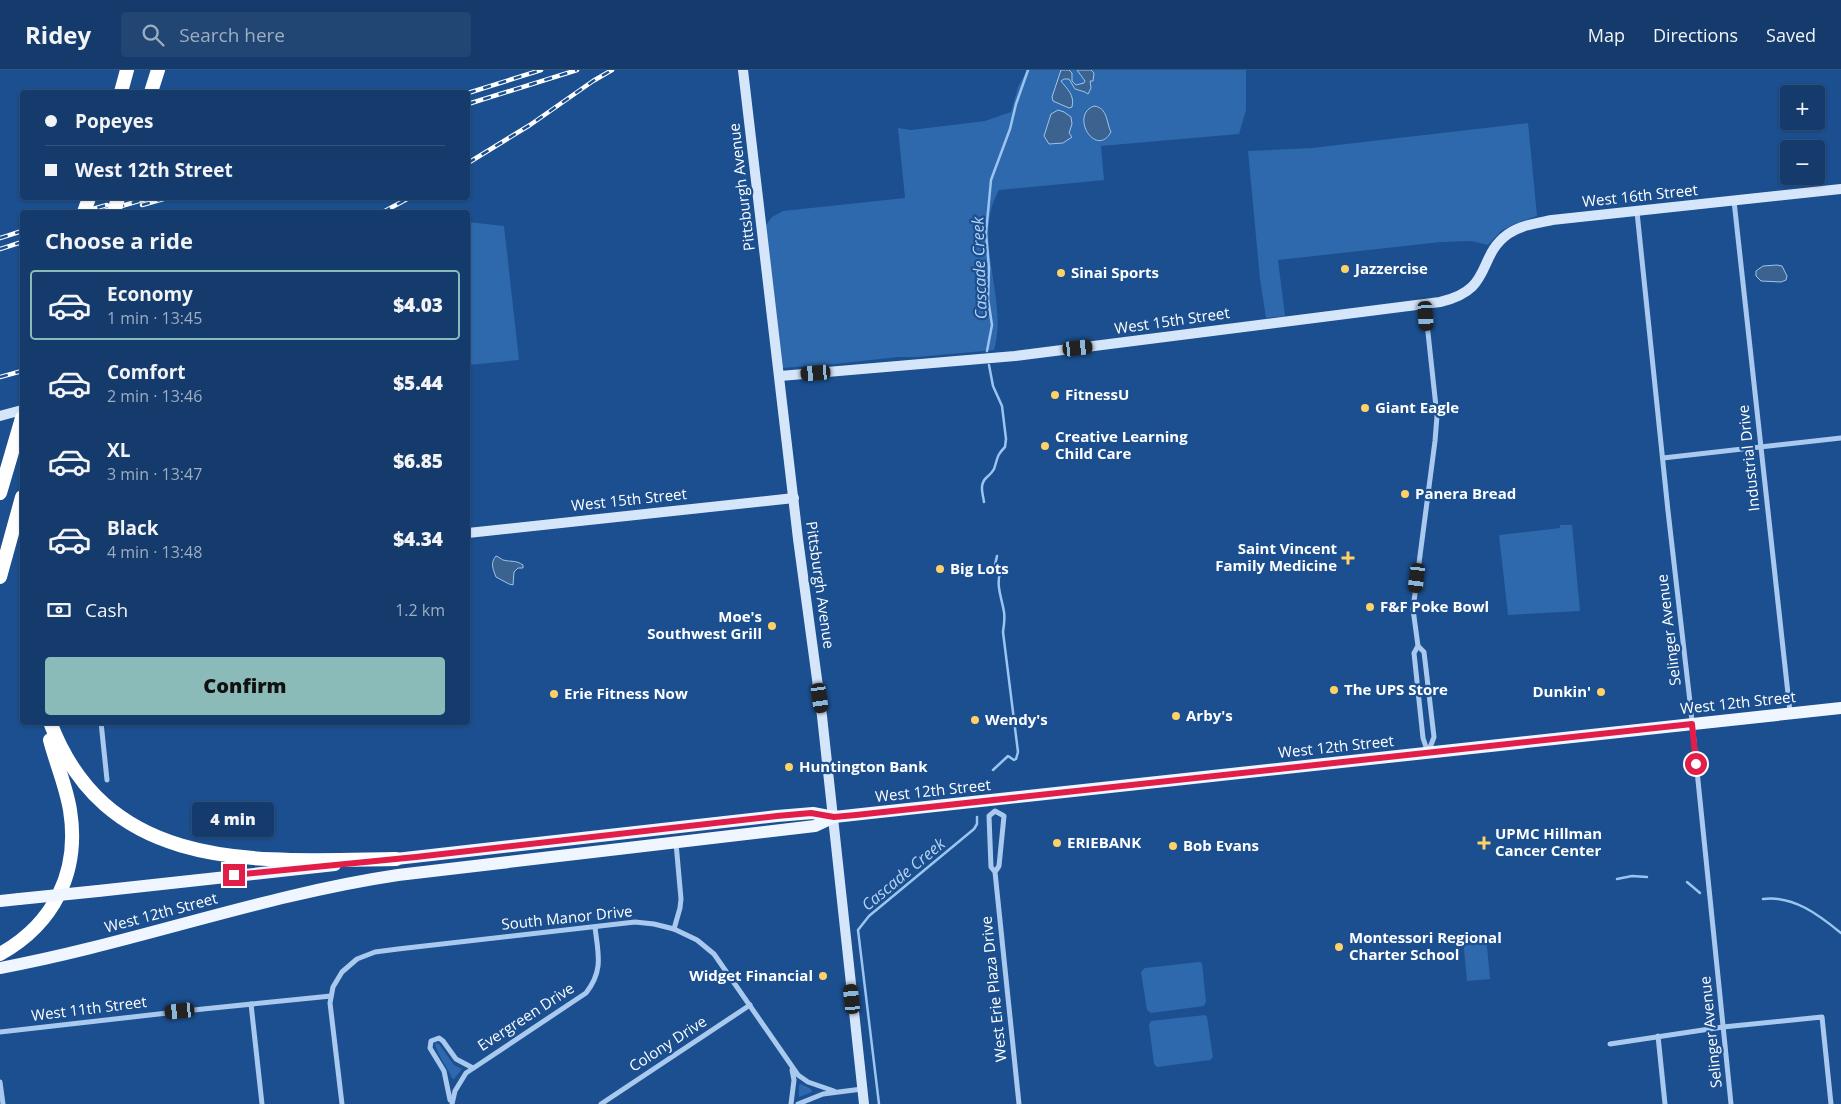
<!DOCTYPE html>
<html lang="en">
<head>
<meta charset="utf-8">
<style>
	body { margin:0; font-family:"Open Sans",sans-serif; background:#214673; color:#f1f3f6; height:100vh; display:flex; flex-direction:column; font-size:19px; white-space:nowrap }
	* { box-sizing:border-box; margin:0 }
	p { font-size:16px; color:#9dadc1 }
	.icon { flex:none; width:28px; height:28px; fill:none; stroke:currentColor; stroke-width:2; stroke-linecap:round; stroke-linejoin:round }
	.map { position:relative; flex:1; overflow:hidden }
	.drawer { position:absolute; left:20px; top:140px; width:450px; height:515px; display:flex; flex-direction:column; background:#143b6b; border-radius:5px; box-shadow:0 1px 4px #0004,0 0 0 1px #33557e }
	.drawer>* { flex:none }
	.guide { position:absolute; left:20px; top:20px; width:450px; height:110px; border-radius:5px; box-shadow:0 1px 4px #0004,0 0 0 1px #33557e; display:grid; align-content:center; height:110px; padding:0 25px; background:#143b6b }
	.buttons { position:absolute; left:1780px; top:15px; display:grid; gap:10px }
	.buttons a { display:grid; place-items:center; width:45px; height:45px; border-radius:5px; background:#143b6b; box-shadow:0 1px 4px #0004,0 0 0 1px #33557e; font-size:25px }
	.end { position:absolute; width:22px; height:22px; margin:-11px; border:6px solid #e11d48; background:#fff; box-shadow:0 0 0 2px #fff }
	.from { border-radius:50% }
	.bubble { position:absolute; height:35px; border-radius:5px; background:#143b6b; box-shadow:0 1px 4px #0004,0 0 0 1px #33557e; font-size:16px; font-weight:800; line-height:35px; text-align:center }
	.car { position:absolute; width:15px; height:30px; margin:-15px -8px; border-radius:6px; box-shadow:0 0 4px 1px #0007; background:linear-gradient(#222 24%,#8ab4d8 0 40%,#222 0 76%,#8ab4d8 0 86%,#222 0) }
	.guide b { display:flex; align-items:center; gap:18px; height:48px; font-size:19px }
	.guide b+b { border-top:1px solid #33557e }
	.guide i { width:12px; height:12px; background:#f1f3f6 }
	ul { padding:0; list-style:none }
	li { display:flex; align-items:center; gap:15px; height:70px; margin:0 10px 8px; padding:0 15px; border:2px solid transparent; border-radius:5px }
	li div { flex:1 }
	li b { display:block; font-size:19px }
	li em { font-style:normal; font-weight:800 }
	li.current { border-color:#8bbbb9 }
	li>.icon { width:45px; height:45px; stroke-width:1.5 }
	h2 { padding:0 25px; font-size:22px; line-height:60px }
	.pay { display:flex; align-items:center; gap:12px; height:55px; padding:0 25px; font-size:19px }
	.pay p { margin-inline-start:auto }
	.cta { display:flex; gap:10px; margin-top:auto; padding:10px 25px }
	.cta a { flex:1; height:58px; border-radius:5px; background:#8bbbb9; color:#111; font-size:20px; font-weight:800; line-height:58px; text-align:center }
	header { display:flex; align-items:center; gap:30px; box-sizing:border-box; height:70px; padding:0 25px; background:#143b6b; border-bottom:1px solid #33557e }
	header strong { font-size:24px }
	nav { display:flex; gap:28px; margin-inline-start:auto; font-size:18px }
	.search { width:350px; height:45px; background:#214673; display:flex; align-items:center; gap:12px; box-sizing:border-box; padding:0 18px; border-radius:5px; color:#9dadc1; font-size:19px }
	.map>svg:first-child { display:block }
	.green { fill:#2e69ad }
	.water { fill:#3c6290; stroke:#9cc4f0 }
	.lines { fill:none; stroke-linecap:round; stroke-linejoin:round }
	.stream { stroke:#9cc4f0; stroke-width:2.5 }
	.street { stroke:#a9c9ee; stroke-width:5 }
	.secondary { stroke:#d6e6fa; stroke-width:10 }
	.primary { stroke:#f0f6ff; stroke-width:12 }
	.highway { stroke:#fff; stroke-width:14 }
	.rail-casing { stroke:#fff; stroke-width:4.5 }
	.rail { stroke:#1b4f8f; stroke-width:2.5; stroke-dasharray:8; stroke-linecap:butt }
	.primary-bridge { stroke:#f0f6ff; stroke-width:12 }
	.highway-bridge { stroke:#fff; stroke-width:14 }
	.route { stroke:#e11d48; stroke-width:6 }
	.poi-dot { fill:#ffd166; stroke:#1b4f8f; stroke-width:2 }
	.labels { text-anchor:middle; stroke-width:4.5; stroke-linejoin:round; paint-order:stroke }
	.street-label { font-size:15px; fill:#fff; stroke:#1b4f8f }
	.poi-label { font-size:15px; font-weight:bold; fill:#fff; stroke:#1b4f8f; text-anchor:start }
	.water-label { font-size:16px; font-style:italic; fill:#b5d3f5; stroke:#1b4f8f }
</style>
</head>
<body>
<header>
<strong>Ridey</strong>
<div class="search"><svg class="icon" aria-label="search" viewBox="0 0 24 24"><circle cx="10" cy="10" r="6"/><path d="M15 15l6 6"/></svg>Search here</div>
<nav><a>Map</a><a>Directions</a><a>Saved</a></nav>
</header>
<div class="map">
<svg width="1841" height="1034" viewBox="0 0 1841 1034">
	<rect width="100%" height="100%" fill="#1b4f8f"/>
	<!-- green -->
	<g class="green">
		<path d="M1027,0h219v40l-7,24 -138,12 3,34 -105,10c-28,49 10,109 -5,160l-77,7h-19l-63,7 -54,4 -15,-143 6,-8 11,-6 122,-13 -7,-70 13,2 74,-9 26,-9 7,-25z"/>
		<polygon points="1528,53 1537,146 1514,154 1501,161 1488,175 1472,171 1441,172 1278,190 1285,246 1266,248 1260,209 1248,81 1312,78"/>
		<polygon points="468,152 504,156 519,290 468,295"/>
		<polygon points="1560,455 1572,455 1580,541 1508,545 1499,465 1560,458"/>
		<polygon points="1486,865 1490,909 1467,911 1463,868"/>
		<polygon points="1199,892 1202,893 1206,932 1204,936 1151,943 1147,940 1141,902 1145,898"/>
		<polygon points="1205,945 1207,947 1213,987 1210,990 1157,997 1154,994 1149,955 1151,951"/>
		<path d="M435,973l4,1 15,21 8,4 -8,10 -2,-1c-4,-10 -16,-25 -17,-35z"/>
		<polygon points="801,1014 811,1019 812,1022 799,1027 799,1015"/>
	</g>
	<!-- water -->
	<g class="water">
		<path d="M1061,0h8l3,3v8l4,4 8,-2 1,-2 -8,-11h14l3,3 -1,8h-3l1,7 -3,6 -3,-2 -10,-3 -6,-10h-5l-3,2c6,8 14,14 11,26l-3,1 -16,-7 -1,-4z"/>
		<path d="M1094,36c14,2 12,16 17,26 -15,27 -42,-17 -17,-26z"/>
		<polygon points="1058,40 1064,42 1071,47 1072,54 1069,63 1072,67 1063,73 1049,74 1044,66 1051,44"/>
		<polygon points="1777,195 1782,196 1787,206 1786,210 1781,212 1761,211 1756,206 1756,201 1763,196"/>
		<path d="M496,486c3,1 5,3 7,4 8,2 13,0 20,5v3h-5l-4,4 -1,13 -4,-1 -13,-7c-3,-8 -6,-14 0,-21z"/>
	</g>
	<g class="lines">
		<!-- stream -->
		<g class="stream">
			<polyline points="987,281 992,255 988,229 989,198 986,163 991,110 1010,59 1016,34 1028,0"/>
			<path d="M984,432c-1,-8 -5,-17 2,-24 3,-3 6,-5 8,-9 4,-11 2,-13 11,-22l1,-8 -4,-33 -9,-20 -4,-21"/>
			<path d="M993,700l15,-14 6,4 2,-1 2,-7 -15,-120c1,-6 2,-13 1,-20 -2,-13 -8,-26 -4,-39l-5,-8 2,-9"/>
			<polyline points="1617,809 1632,806 1647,807"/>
			<polyline points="1687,812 1700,823"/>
			<path d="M1763,829c30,-4 56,16 78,34"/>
			<polyline points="879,1034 858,860 869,846 974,759 977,754 977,747"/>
		</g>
		<!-- street -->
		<g class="street">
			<polyline points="1734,131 1790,642"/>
			<polyline points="1637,142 1668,441 1690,632 1731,1034"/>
			<polyline points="1425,235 1437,346 1435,371 1413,539 1418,576 1424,582 1434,667 1428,683"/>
			<polyline points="1663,388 1841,368"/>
			<polyline points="1418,576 1414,583 1423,668 1428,683"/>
			<polyline points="101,652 107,710"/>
			<polyline points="995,802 999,796 1004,746 995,741 989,746 991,797 995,802 1019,1034"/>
			<polyline points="674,859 680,838 681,829 676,773"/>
			<polyline points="251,934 262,1034"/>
			<polyline points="0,962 203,939 331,926"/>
			<polyline points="1658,966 1665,1034"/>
			<polyline points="1610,974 1723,957 1822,947 1831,1034"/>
			<polyline points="0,1012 3,1034"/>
			<polyline points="450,1030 444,1001 430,978 431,971 439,968 443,971 456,989 473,998"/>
			<polyline points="342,1034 330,933 333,917 342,902 357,889 375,882 398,879 635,852 654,854 674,859 697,870 714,884 798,1005 808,1012 834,1021"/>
			<path d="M452,1034l3,-13 11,-18 120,-80c18,-23 12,-39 9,-66"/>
			<polyline points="601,1034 750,935"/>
			<polyline points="791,1034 794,1010 792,1000"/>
			<polyline points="798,1034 823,1024 862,1019"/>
		</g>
		<!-- secondary -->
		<g class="secondary">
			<polyline points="743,0 798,469 822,646 864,1034"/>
			<path d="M780,306l235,-20 425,-54c54,-12 36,-45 68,-68 13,-9 30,-11 44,-14l289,-31"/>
			<polyline points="0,346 22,340"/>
			<polyline points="468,463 794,428"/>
		</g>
		<!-- primary -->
		<g class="primary">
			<polyline points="387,790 777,746 813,743 834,747 1841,638"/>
			<polyline points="98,821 335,795"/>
			<polyline points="0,831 19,829"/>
			<path d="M0,898c134,-25 263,-73 398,-93l417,-49 19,-9"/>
		</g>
		<!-- highway -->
		<g class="highway">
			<polyline points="121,22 127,0"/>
			<polyline points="151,22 158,0"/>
			<polyline points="0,423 22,348"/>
			<polyline points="0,507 22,427"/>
			<path d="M50,652c58,154 211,139 346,137"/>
			<path d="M0,884c54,-30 80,-82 70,-144 -4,-24 -14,-47 -20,-70"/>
		</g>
		<defs>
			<g id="rail">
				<polyline points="468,23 541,0"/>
				<polyline points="468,34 577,0"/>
				<polyline points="468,93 530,55 593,11 612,0"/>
				<polyline points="142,135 167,128"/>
				<polyline points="82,142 107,135"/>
				<polyline points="101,142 149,128"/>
				<polyline points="383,142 409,128"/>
				<polyline points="0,168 22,161"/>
				<polyline points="0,179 22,172"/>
				<polyline points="0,307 22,301"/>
			</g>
		</defs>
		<!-- rail casing -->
		<use href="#rail" class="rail-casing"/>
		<!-- rail -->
		<use href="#rail" class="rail"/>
		<!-- primary-bridge -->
		<polyline class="primary-bridge" points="19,829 98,821"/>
		<!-- highway-bridge -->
		<g class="highway-bridge">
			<polyline points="84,142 89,128"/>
			<polyline points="114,142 118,128"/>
		</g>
	</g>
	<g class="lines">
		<!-- route -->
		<polyline class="route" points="234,805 416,787 777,746 811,743 834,747 856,745 1692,654 1696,694"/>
	</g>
	<!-- markers -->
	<g class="poi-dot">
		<circle cx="1345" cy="199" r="5"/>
		<circle cx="1061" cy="203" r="5"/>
		<circle cx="1055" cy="325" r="5"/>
		<circle cx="1365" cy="338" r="5"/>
		<circle cx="1045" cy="376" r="5"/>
		<circle cx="1405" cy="424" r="5"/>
		<path d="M1345.5 480.5h5v5h5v5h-5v5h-5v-5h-5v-5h5z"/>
		<circle cx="940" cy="499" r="5"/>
		<circle cx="1370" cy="537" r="5"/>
		<circle cx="772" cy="556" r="5"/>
		<circle cx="1334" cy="620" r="5"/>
		<circle cx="1601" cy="622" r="5"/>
		<circle cx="554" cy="624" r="5"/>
		<circle cx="1176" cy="646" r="5"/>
		<circle cx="975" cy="650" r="5"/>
		<circle cx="789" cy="697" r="5"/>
		<circle cx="1057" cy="773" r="5"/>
		<path d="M1481.5 765.5h5v5h5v5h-5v5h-5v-5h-5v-5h5z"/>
		<circle cx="1173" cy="776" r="5"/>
		<circle cx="1339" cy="877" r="5"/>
		<circle cx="823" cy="906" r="5"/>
	</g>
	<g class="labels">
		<!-- street labels -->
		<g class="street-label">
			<text transform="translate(742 117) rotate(-97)" y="5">Pittsburgh Avenue</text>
			<text transform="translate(1640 126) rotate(-6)" y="5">West 16th Street</text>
			<text transform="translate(1172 251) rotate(-8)" y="5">West 15th Street</text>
			<text transform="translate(1749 388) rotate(-96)" y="5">Industrial Drive</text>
			<text transform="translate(629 430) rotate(-6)" y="5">West 15th Street</text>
			<text transform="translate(820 515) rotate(82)" y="5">Pittsburgh Avenue</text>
			<text transform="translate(1669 560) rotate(-97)" y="5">Selinger Avenue</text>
			<text transform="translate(1738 633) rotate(-6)" y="5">West 12th Street</text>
			<text transform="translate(1336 677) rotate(-6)" y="5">West 12th Street</text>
			<text transform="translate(933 721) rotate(-6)" y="5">West 12th Street</text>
			<text transform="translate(161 843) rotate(-15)" y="5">West 12th Street</text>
			<text transform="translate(567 848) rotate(-6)" y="5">South Manor Drive</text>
			<text transform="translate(994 919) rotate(-96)" y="5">West Erie Plaza Drive</text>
			<text transform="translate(89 939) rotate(-7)" y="5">West 11th Street</text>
			<text transform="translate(526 947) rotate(-33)" y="5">Evergreen Drive</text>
			<text transform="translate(1711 962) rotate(-96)" y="5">Selinger Avenue</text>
			<text transform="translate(668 974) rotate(-33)" y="5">Colony Drive</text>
		</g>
		<!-- poi labels -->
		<g class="poi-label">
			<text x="1355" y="204">Jazzercise</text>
			<text x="1071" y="208">Sinai Sports</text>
			<text x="1065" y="330">FitnessU</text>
			<text x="1375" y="343">Giant Eagle</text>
			<text x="1055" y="372">Creative Learning<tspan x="1055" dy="17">Child Care</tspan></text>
			<text x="1415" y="429">Panera Bread</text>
			<text x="1337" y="484" text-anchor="end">Saint Vincent<tspan x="1337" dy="17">Family Medicine</tspan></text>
			<text x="950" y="504">Big Lots</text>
			<text x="1380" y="542">F&amp;F Poke Bowl</text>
			<text x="762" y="552" text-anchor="end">Moe's<tspan x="762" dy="17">Southwest Grill</tspan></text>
			<text x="1344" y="625">The UPS Store</text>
			<text x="1591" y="627" text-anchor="end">Dunkin'</text>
			<text x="564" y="629">Erie Fitness Now</text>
			<text x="1186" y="651">Arby's</text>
			<text x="985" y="655">Wendy's</text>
			<text x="799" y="702">Huntington Bank</text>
			<text x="1495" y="769">UPMC Hillman<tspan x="1495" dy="17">Cancer Center</tspan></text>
			<text x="1067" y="778">ERIEBANK</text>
			<text x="1183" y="781">Bob Evans</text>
			<text x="1349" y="873">Montessori Regional<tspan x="1349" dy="17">Charter School</tspan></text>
			<text x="813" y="911" text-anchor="end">Widget Financial</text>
		</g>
		<!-- water labels -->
		<g class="water-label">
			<text transform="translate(979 198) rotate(-92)" y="6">Cascade Creek</text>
			<text transform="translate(903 804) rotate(-40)" y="6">Cascade Creek</text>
		</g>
	</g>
</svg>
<div class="buttons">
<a>+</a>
<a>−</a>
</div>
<i class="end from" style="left:1696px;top:694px"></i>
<i class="end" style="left:234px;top:805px"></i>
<div class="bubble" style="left:192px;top:732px;width:82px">4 min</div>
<i class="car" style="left:1426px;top:246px;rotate:176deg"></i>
<i class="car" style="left:1078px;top:278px;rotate:84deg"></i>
<i class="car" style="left:816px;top:303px;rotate:265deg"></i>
<i class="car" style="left:1417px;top:508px;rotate:187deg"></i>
<i class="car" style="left:820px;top:628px;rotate:172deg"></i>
<i class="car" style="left:852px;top:929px;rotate:354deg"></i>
<i class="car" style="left:180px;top:941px;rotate:264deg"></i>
<div class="guide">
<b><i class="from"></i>Popeyes</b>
<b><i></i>West 12th Street</b>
</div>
<section class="drawer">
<h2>Choose a ride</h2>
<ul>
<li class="current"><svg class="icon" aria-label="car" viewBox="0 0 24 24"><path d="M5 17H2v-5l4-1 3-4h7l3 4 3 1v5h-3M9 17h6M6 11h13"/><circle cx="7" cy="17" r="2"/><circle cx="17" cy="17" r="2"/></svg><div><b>Economy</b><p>1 min · 13:45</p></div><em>$4.03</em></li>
<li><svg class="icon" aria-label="car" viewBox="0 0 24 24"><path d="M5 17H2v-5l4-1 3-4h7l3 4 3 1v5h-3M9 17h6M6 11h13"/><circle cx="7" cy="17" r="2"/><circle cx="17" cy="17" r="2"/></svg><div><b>Comfort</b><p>2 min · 13:46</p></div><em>$5.44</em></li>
<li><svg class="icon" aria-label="car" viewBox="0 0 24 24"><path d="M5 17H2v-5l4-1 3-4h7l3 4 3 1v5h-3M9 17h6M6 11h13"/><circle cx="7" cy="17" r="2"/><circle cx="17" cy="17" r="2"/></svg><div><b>XL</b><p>3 min · 13:47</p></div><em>$6.85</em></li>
<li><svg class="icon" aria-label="car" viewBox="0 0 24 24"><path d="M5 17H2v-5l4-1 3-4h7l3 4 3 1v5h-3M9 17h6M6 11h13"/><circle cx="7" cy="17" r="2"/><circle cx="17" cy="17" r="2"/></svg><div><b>Black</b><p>4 min · 13:48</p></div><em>$4.34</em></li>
</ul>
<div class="pay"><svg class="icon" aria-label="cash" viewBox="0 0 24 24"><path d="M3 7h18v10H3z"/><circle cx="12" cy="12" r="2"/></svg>Cash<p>1.2 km</p></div>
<div class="cta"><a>Confirm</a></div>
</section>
</div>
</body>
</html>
